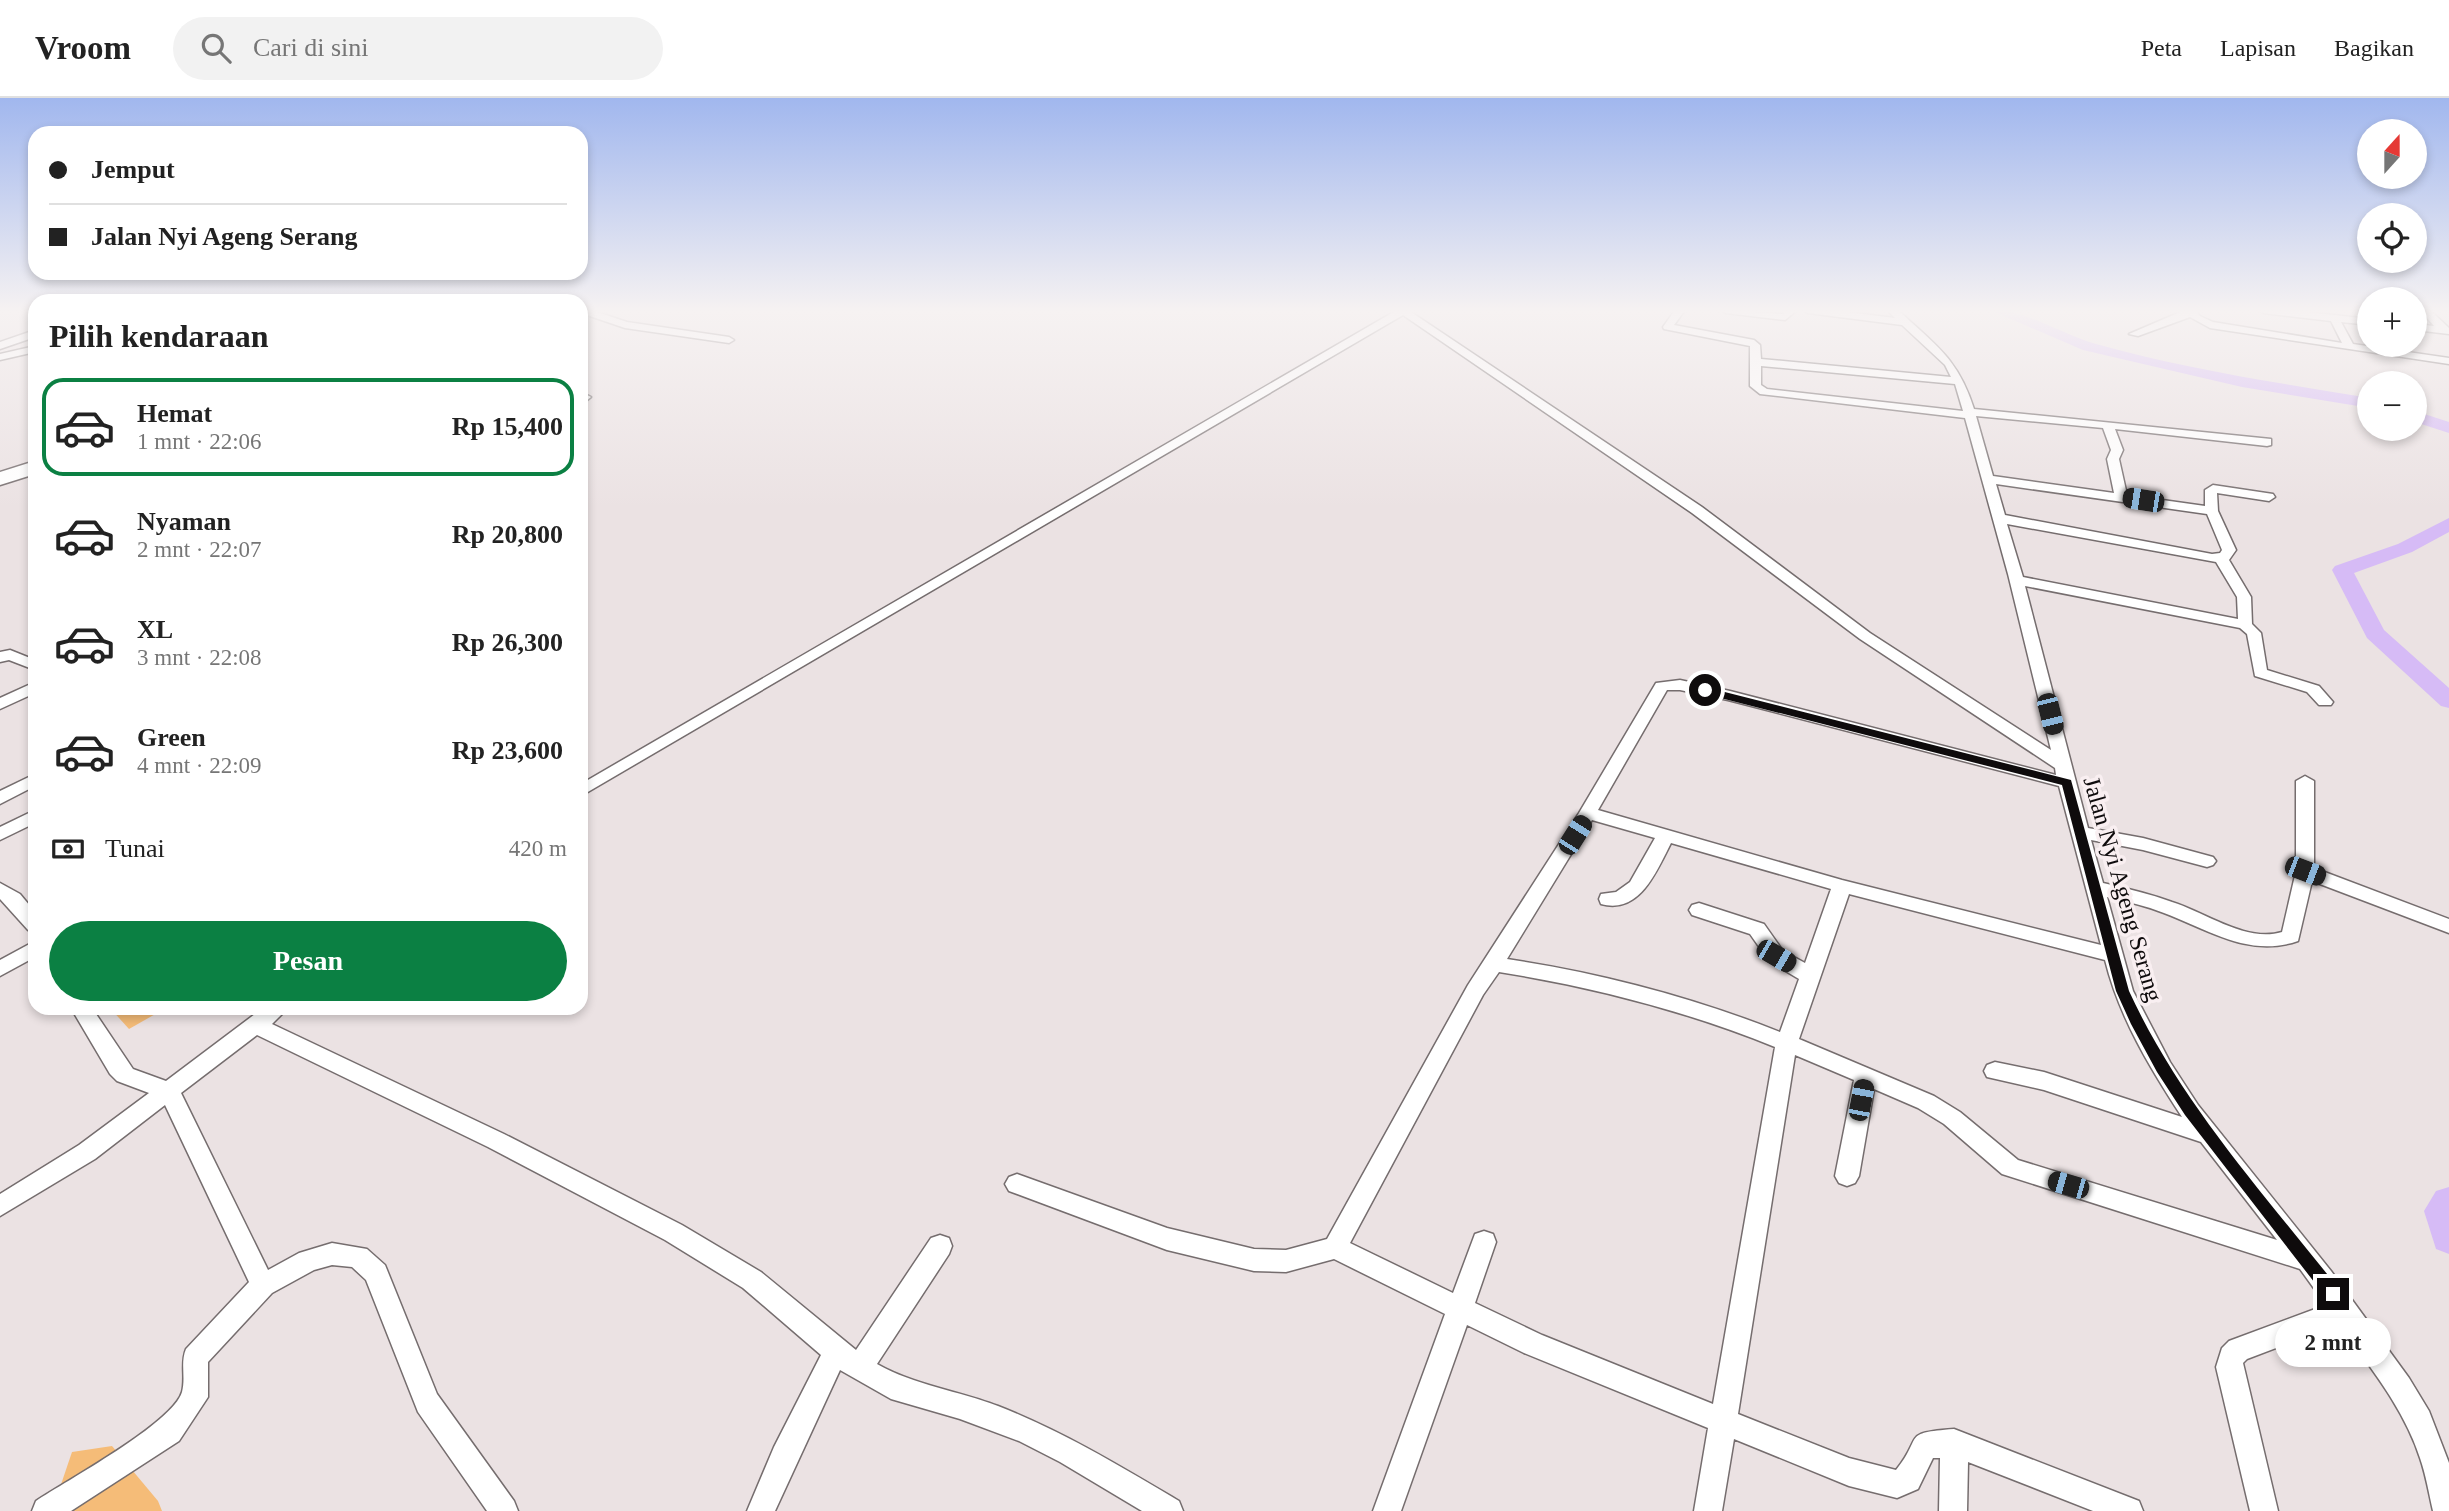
<!DOCTYPE html>
<html lang="id">
<head>
<meta charset="utf-8">
<style>
	body { margin:0; font-family:"Times New Roman",serif; background:#f2f2f2; color:#222; height:100vh; display:flex; flex-direction:column; font-size:26px; white-space:nowrap }
	* { box-sizing:border-box; margin:0 }
	p { font-size:23px; color:#767676 }
	.icon { flex:none; width:38px; height:38px; fill:none; stroke:currentColor; stroke-width:2; stroke-linecap:round; stroke-linejoin:round }
	.map { position:relative; flex:1; overflow:hidden }
	.side { position:absolute; left:28px; top:196px; width:560px; height:721px; display:flex; flex-direction:column; background:#fff; border-radius:21px; box-shadow:0 4px 10px #0003 }
	.side>* { flex:none }
	.guide { position:absolute; left:28px; top:28px; width:560px; height:154px; border-radius:21px; box-shadow:0 4px 10px #0003; display:grid; align-content:center; height:154px; padding:0 21px; background:#fff }
	.needle { width:46px; rotate:21deg }
	.controls { position:absolute; left:2357px; top:21px; display:grid; gap:14px }
	.controls a { display:grid; place-items:center; width:70px; height:70px; border-radius:50%; background:#fff; box-shadow:0 4px 10px #0003; font-size:35px }
	.end { position:absolute; width:32px; height:32px; margin:-16px; border:9px solid #0e0b0c; background:#fff; box-shadow:0 0 0 4px #fff }
	.from { border-radius:50% }
	.bubble { position:absolute; height:49px; border-radius:24px; background:#fff; box-shadow:0 4px 10px #0003; font-size:23px; font-weight:700; line-height:49px; text-align:center }
	.car { position:absolute; width:21px; height:42px; margin:-21px -10px; border-radius:9px; box-shadow:0 0 5px 2px #0007; background:linear-gradient(#222 24%,#8ab4d8 0 40%,#222 0 76%,#8ab4d8 0 86%,#222 0) }
	.guide b { display:flex; align-items:center; gap:24px; height:66px; font-size:26px }
	.guide b+b { border-top:2px solid #e0e0e0 }
	.guide i { width:18px; height:18px; background:#222 }
	ul { padding:0; list-style:none }
	li { display:flex; align-items:center; gap:21px; height:98px; margin:0 14px 10px; padding:0 7px; border:4px solid transparent; border-radius:21px }
	li div { flex:1 }
	li b { display:block; font-size:26px }
	li em { font-style:normal; font-weight:700 }
	li.on { border-color:#0b8043 }
	li>.icon { width:63px; height:63px; stroke-width:1.5 }
	h2 { padding:0 21px; font-size:32px; line-height:84px }
	.pay { display:flex; align-items:center; gap:18px; height:77px; padding:0 21px; font-size:26px }
	.pay p { margin-inline-start:auto }
	.primary-button { display:flex; gap:14px; margin-top:auto; padding:14px 21px }
	.primary-button a { flex:1; height:80px; border-radius:42px; background:#0b8043; color:#fff; font-size:28px; font-weight:700; line-height:80px; text-align:center }
	header { display:flex; align-items:center; gap:42px; box-sizing:border-box; height:98px; padding:0 35px; background:#fff; border-bottom:2px solid #e0e0e0 }
	header strong { font-size:33px }
	nav { display:flex; gap:38px; margin-inline-start:auto; font-size:24px }
	.search { width:490px; height:63px; background:#f2f2f2; display:flex; align-items:center; gap:18px; box-sizing:border-box; padding:0 24px; border-radius:38px; color:#767676; font-size:26px }
	.map>svg:first-child { display:block }
	.green { fill:#f5bc78 }
	.lines { fill:none; stroke-linecap:round; stroke-linejoin:round }
	.river { fill:#d6bbf6; fill-rule:evenodd }
	.minor-casing { stroke:#756d6e; stroke-width:3 }
	.trunk-casing { stroke:#756d6e; stroke-width:3 }
	.minor { fill:#fff; fill-rule:evenodd }
	.trunk { fill:#fff; fill-rule:evenodd }
	.route { fill:#0e0b0c }
	.labels { text-anchor:middle; stroke-width:7; stroke-linejoin:round; paint-order:stroke }
	.street-label { font-size:24px; fill:#0e0b0c; stroke:#f9eff1 }
</style>
</head>
<body>
<header>
<strong>Vroom</strong>
<div class="search"><svg class="icon" aria-label="search" viewBox="0 0 24 24"><circle cx="10" cy="10" r="6"/><path d="M15 15l6 6"/></svg>Cari di sini</div>
<nav><a>Peta</a><a>Lapisan</a><a>Bagikan</a></nav>
</header>
<div class="map">
<svg width="2449" height="1413" viewBox="0 0 2449 1413">
	<rect width="100%" height="100%" fill="#ebe2e3"/>
	<!-- green -->
	<g class="green">
		<polygon points="110,910 166,910 129,931"/>
		<polygon points="112,1348 158,1403 162,1413 52,1413 72,1354"/>
	</g>
	<g class="lines">
		<!-- river -->
		<g class="river">
			<path d="M1990,212c38,0 70,24 106,34 89,25 182,39 274,54v10l-128,-21 -159,-37z"/>
			<polygon points="2415,313 2449,324 2449,335 2415,324"/>
			<polygon points="2449,420 2449,434 2412,454 2354,475 2384,532 2449,590 2449,610 2441,608 2367,540 2332,472 2335,468 2398,446"/>
			<polygon points="2449,1089 2449,1156 2436,1151 2424,1113 2436,1093"/>
		</g>
		<defs>
			<g id="minor">
				<polygon points="581,212 591,212 627,224 729,239 734,242 729,245 625,230 581,215"/>
				<path d="M1397,212h11l294,197 168,126 181,117 -43,-176 -43,-156 -205,-24 -10,-8v-40l-86,-17 -1,-2 12,-17h10l-11,15 80,15 6,5 1,14 190,18 -6,-12 -43,-40 -94,-12 -5,-3h28l64,8 -8,-8h11c37,35 60,48 76,99l297,30v6l-4,1 -152,-17 8,21 -4,9 8,36 78,11v-16l8,-5 60,9 2,3 -6,4 -52,-8 1,18 18,39 -7,10 22,37 1,27 9,9 6,37 52,16 14,16 -2,3h-12l-12,-13 -52,-16 -8,-42 -7,-6 -215,-42 63,242 55,10 70,19 3,4 -3,4 -6,2 -64,-17 -52,-10 12,43c23,5 47,11 69,19 33,10 74,41 110,30l14,-61v-90l9,-5 9,5v87l135,51v14l-137,-52 -14,60c-49,17 -89,-11 -134,-28 -18,-7 -38,-12 -57,-16l26,94 37,71 28,43 133,166 78,107 20,33 20,52v48h-16c-4,-17 -7,-36 -13,-53 -16,-50 -51,-92 -81,-134l-92,35 -4,4 35,148h-28l-34,-144 6,-19 7,-7 97,-36 -26,-36 -298,-95 -58,-50 -26,-16 -44,-19 -15,87 -4,7 -8,3 -8,-3 -4,-7 19,-96 -59,-25 -57,359 111,44 47,12c28,-34 4,-37 58,-41l185,72 4,10h-50l-125,-49 -1,49h-28l1,-53h-7l-15,31 -21,9 -48,-12 -115,-47 -12,72h-28l14,-83 -184,-75 -57,-28 -66,186h-28l72,-197 -111,-55 -48,13 -32,-1 -87,-21 -158,-59 -4,-7 4,-7 8,-3 150,54 87,21 32,1 41,-11 141,-254 111,-172 77,-130 24,-3 50,11 326,84 -1,-7 -195,-129 -168,-126 -289,-198 -822,481v-12zM1761,268l194,18 8,27 -196,-22 -6,-4zM1976,318l127,12 8,22 -4,9 7,34 -121,-17zM1996,386l211,30 15,36 -2,3 -8,1 -207,-39zM2007,426l209,38 21,35 1,22 -215,-42zM1667,592h13l48,10 331,86 42,159 -259,-65 -244,-70zM1592,722l63,18 -25,44 -14,10 -15,2 -2,5 2,5c39,11 56,-34 70,-61l160,46 -26,74 -22,-12 -19,-27 -65,-21 -7,2 -3,5 3,5 58,19 19,27 30,18 -19,53c-88,-35 -179,-59 -273,-73zM1849,796l256,66c14,57 45,108 77,157l-138,-45 -49,-10 -8,3 -3,6 3,6 57,13 157,52 76,98 -259,-80 -58,-48 -26,-16 -135,-57zM1499,874c95,15 187,39 276,75l-62,357 -171,-69 -67,-32 21,-61 -3,-8 -9,-3 -9,3 -22,59 -103,-50 133,-248z"/>
				<polygon points="1721,212 1783,216 1786,212 1797,212 1785,222 1726,215"/>
				<polygon points="2185,212 2195,212 2200,218 2213,224 2342,245 2331,223 2263,215 2258,212 2289,212 2370,221 2370,227 2341,224 2353,246 2449,260 2449,266 2210,230 2190,219 2138,238 2129,236"/>
				<polygon points="2420,212 2430,212 2449,230 2449,236 2415,232 2415,226 2434,228"/>
				<polygon points="35,232 35,239 0,251 0,244"/>
				<polygon points="35,248 35,254 0,262 0,256"/>
				<polygon points="581,294 591,299 581,307"/>
				<polygon points="10,552 35,562 35,572 9,562 0,564 0,554"/>
				<polygon points="35,584 35,595 0,611 0,600"/>
				<polygon points="35,676 35,688 0,706 0,693"/>
				<polygon points="35,712 35,725 0,742 0,729"/>
				<polygon points="0,785 20,796 35,814 35,834 28,832 0,801"/>
				<polygon points="35,843 35,859 0,878 0,862"/>
				<path d="M71,910h21l41,61 33,12 97,-73h25l-16,16 232,110 178,91 79,47 95,78 75,-112 9,-3 9,3 3,8 -3,8 -72,110c37,21 82,27 121,42 64,25 122,60 181,95l4,10h-41l-82,-49 -41,-21 -59,-22 -69,-20 -51,-29 -65,141h-28l27,-64 47,-92 -78,-67 -78,-48 -177,-93 -231,-112 -76,58 87,177 31,-17 33,-10 35,6 18,16 52,129 77,107 4,10h-31l-69,-99 -52,-132 -14,-13 -20,-2 -18,5 -42,23 -64,69v35l-29,44 -108,70h-39l4,-10c30,-20 137,-78 146,-109 4,-15 -2,-29 4,-43l63,-67 -84,-177 -70,54 -95,57v-22l79,-49 70,-52 -32,-12 -7,-7z"/>
			</g>
			<polygon id="trunk" points="35,363 35,376 0,387 0,374"/>
		</defs>
		<!-- minor casing -->
		<use href="#minor" class="minor-casing"/>
		<!-- trunk casing -->
		<use href="#trunk" class="trunk-casing"/>
		<!-- minor -->
		<use href="#minor" class="minor"/>
		<!-- trunk -->
		<use href="#trunk" class="trunk"/>
	</g>
	<!-- sky -->
	<linearGradient id="sky" x2="0" y2="1"><stop stop-color="#a1b7ee"/><stop offset="0.52" stop-color="#f6f2f2"/><stop offset="1" stop-color="#f6f2f2" stop-opacity="0"/></linearGradient>
	<rect width="2449" height="410" fill="url(#sky)"/>
	<!-- route -->
	<path class="route" d="M1705,589l366,93 58,211c51,111 135,203 210,298l2,5 -2,6 -6,2 -5,-2 -143,-185 -28,-43 -26,-48 -15,-33 -54,-206 -361,-92v-5z"/>
	<g class="labels">
		<!-- street labels -->
		<g class="street-label">
			<text transform="translate(2123 791) rotate(74)" y="8">Jalan Nyi Ageng Serang</text>
		</g>
	</g>
</svg>
<div class="controls">
<a><svg class="needle" viewBox="-14 -14 28 28"><path d="M0-13l5 13h-10z" fill="#e53935"/><path d="M0 13l5-13h-10z" fill="#767676"/></svg></a>
<a><svg class="icon" aria-label="locate" viewBox="0 0 24 24"><circle cx="12" cy="12" r="6"/><path d="M12 2v4M12 18v4M2 12h4M18 12h4"/></svg></a>
<a>+</a>
<a>−</a>
</div>
<i class="end from" style="left:1705px;top:592px"></i>
<i class="end" style="left:2333px;top:1196px"></i>
<div class="bubble" style="left:2275px;top:1220px;width:116px">2 mnt</div>
<i class="car" style="left:2143px;top:402px;rotate:279deg"></i>
<i class="car" style="left:2050px;top:616px;rotate:166deg"></i>
<i class="car" style="left:1575px;top:737px;rotate:32deg"></i>
<i class="car" style="left:2305px;top:773px;rotate:111deg"></i>
<i class="car" style="left:1776px;top:858px;rotate:120deg"></i>
<i class="car" style="left:1861px;top:1002px;rotate:11deg"></i>
<i class="car" style="left:2068px;top:1087px;rotate:286deg"></i>
<div class="guide">
<b><i class="from"></i>Jemput</b>
<b><i></i>Jalan Nyi Ageng Serang</b>
</div>
<section class="side">
<h2>Pilih kendaraan</h2>
<ul>
<li class="on"><svg class="icon" aria-label="car" viewBox="0 0 24 24"><path d="M5 17H2v-5l4-1 3-4h7l3 4 3 1v5h-3M9 17h6M6 11h13"/><circle cx="7" cy="17" r="2"/><circle cx="17" cy="17" r="2"/></svg><div><b>Hemat</b><p>1 mnt · 22:06</p></div><em>Rp 15,400</em></li>
<li><svg class="icon" aria-label="car" viewBox="0 0 24 24"><path d="M5 17H2v-5l4-1 3-4h7l3 4 3 1v5h-3M9 17h6M6 11h13"/><circle cx="7" cy="17" r="2"/><circle cx="17" cy="17" r="2"/></svg><div><b>Nyaman</b><p>2 mnt · 22:07</p></div><em>Rp 20,800</em></li>
<li><svg class="icon" aria-label="car" viewBox="0 0 24 24"><path d="M5 17H2v-5l4-1 3-4h7l3 4 3 1v5h-3M9 17h6M6 11h13"/><circle cx="7" cy="17" r="2"/><circle cx="17" cy="17" r="2"/></svg><div><b>XL</b><p>3 mnt · 22:08</p></div><em>Rp 26,300</em></li>
<li><svg class="icon" aria-label="car" viewBox="0 0 24 24"><path d="M5 17H2v-5l4-1 3-4h7l3 4 3 1v5h-3M9 17h6M6 11h13"/><circle cx="7" cy="17" r="2"/><circle cx="17" cy="17" r="2"/></svg><div><b>Green</b><p>4 mnt · 22:09</p></div><em>Rp 23,600</em></li>
</ul>
<div class="pay"><svg class="icon" aria-label="cash" viewBox="0 0 24 24"><path d="M3 7h18v10H3z"/><circle cx="12" cy="12" r="2"/></svg>Tunai<p>420 m</p></div>
<div class="primary-button"><a>Pesan</a></div>
</section>
</div>
</body>
</html>
